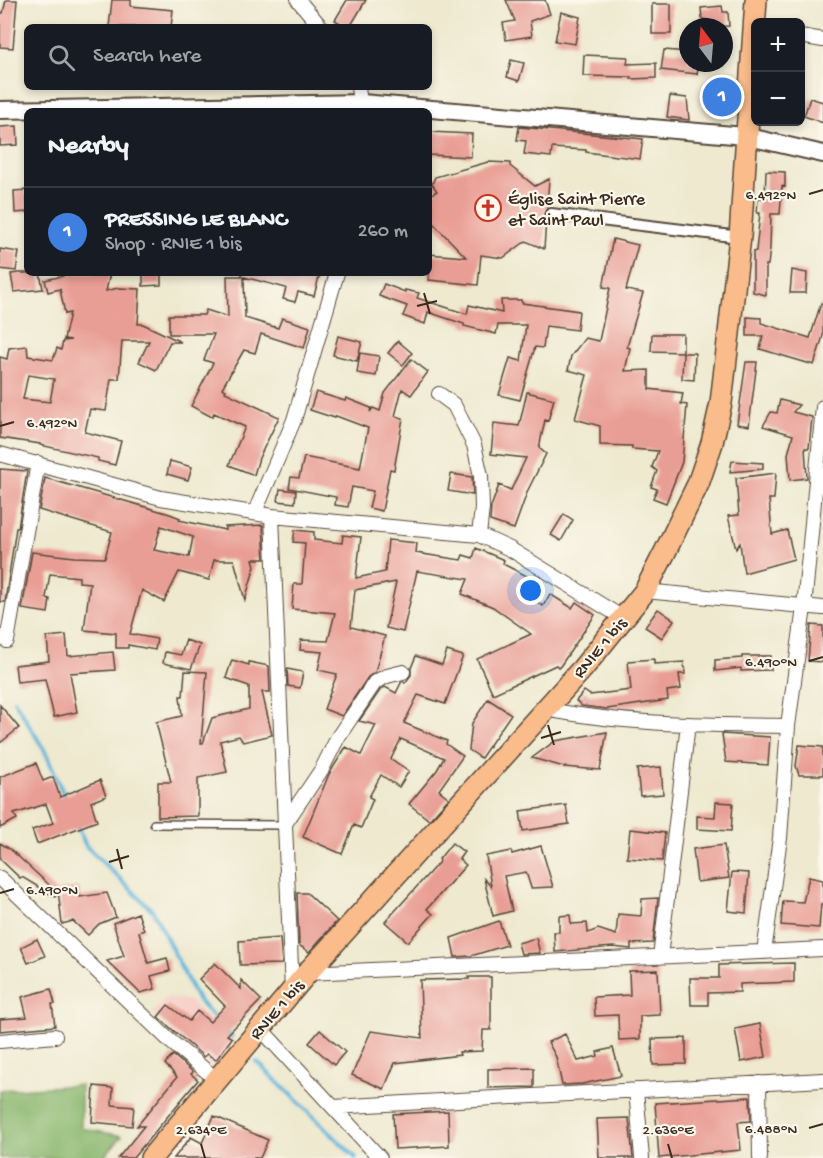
<!DOCTYPE html>
<meta charset="utf-8">
<style>
body{margin:0;font-family:"Gochi Hand",sans-serif;background:#20242c;color:#f1f3f6}
.controls{position:absolute;right:18px;top:18px;display:grid;overflow:hidden;border-radius:9px;box-shadow:0 3px 9px #0003}
.controls button{width:54px;height:54px;display:grid;place-items:center;padding:0;border:0;border-bottom:2px solid #363941;background:#171b24;color:#f1f3f6;font:30px sans-serif}
.compass{position:absolute;left:679px;top:18px;width:54px;height:54px;border-radius:50%;background:#171b24;box-shadow:0 3px 9px #0003;rotate:344deg}
.you{position:absolute;left:531px;top:591px;width:21px;height:21px;margin:-15px;border:4px solid #fff;border-radius:50%;background:#1a73e8;box-shadow:0 0 0 9px #1a73e833}
.badge{display:grid;place-items:center;width:39px;height:39px;border-radius:50%;background:#d93025;color:#fff;font-size:20px;font-weight:700}
.pin{position:absolute;translate:-50% -50%;border:3px solid #fff;box-shadow:0 2px 6px #0006}
.list{margin:0;padding:0;list-style:none}
h2{display:flex;justify-content:space-between;align-items:center;height:78px;margin:0;padding:0 24px;font-size:26px}
h2 small{font-size:20px;font-weight:400;color:#9ea1a6}
.list li{display:grid;grid-template-columns:39px 1fr auto;gap:18px;align-items:center;box-sizing:border-box;height:90px;padding:0 24px;border-top:2px solid #363941}
.list b{display:block;font-size:22px;white-space:nowrap}
.list p{margin:0;font-size:20px;white-space:nowrap;color:#9ea1a6}
.list em{font-size:20px;font-style:normal;color:#9ea1a6}
.icon{flex:none;width:33px;height:33px;fill:none;stroke:currentColor;stroke-width:2;stroke-linecap:round;stroke-linejoin:round}
.map{position:relative;flex:none;width:823px;height:1158px;overflow:hidden}
.search{position:absolute;background:#171b24;box-shadow:0 3px 9px #0003;left:24px;top:24px;width:408px;height:66px;display:flex;align-items:center;gap:15px;box-sizing:border-box;padding:0 21px;border-radius:9px;color:#9ea1a6;font-size:22px}
.panel{position:absolute;background:#171b24;box-shadow:0 3px 9px #0003;left:24px;top:108px;width:408px;height:168px;border-radius:9px}
.map>svg:first-child{display:block}
</style>
<div class="map">
<svg width="823" height="1158" viewBox="0 0 823 1158">
<rect width="100%" height="100%" fill="#fbf7ec"/>
<filter id="ink" filterUnits="userSpaceOnUse"><feTurbulence type="fractalNoise" baseFrequency=".0167" numOctaves="2"/><feDisplacementMap in="SourceGraphic" scale="12" xChannelSelector="R" yChannelSelector="G"/><feConvolveMatrix kernelMatrix="1 2 1 2 8 2 1 2 1" color-interpolation-filters="sRGB"/></filter>
<filter id="wash" filterUnits="userSpaceOnUse"><feTurbulence type="fractalNoise" baseFrequency=".008" numOctaves="4" result="noise"/><feDisplacementMap in="SourceGraphic" scale="24" xChannelSelector="R" yChannelSelector="G"/><feGaussianBlur stdDeviation="1.35" result="paint"/><feColorMatrix in="noise" values="0 0 0 0 0 0 0 0 0 0 0 0 0 0 0 0 0 1.4 0 .05"/><feComposite in="paint" operator="in"/></filter>
<g filter="url(#wash)">
<rect width="100%" height="100%" fill="#eee9cf"/>
<!-- built -->
<path fill="#f7d1c9" d="M167,997L190,1001L235,1047L214,1070L152,1013Z"/>
<!-- forest -->
<path fill="#8ab76e" stroke="#627046" stroke-width="1.5" d="M81,1085V1128L122,1136L105,1155L108,1158H0V1090Z"/>
<g fill="none" stroke-linecap="round" stroke-linejoin="round">
<!-- stream -->
<path stroke="#5eb5db" stroke-width="4" d="M14,700L46,753L66,800
M76,824L86,846L153,911L197,999L216,1020
M225,1030L232,1037
M257,1062L356,1158"/>
</g>
<g id="blocks">
<!-- building -->
<path fill="#e99e95" fill-rule="evenodd" d="M6,0H17L13,48L0,47V13H3Z
M112,0H131V6L173,10L171,27H109Z
M347,0H366L350,27H346L335,20Z
M506,0H545L550,14L530,21L532,36L506,40L503,23L515,21Z
M652,4H671V34H652Z
M722,6L723,12H728L729,26L708,27V20L702,19L701,8Z
M561,12L580,17L575,44L555,41Z
M664,50L688,52V63H699L697,74L661,70Z
M584,55L628,57L627,64L656,63V78L631,79V77L583,76Z
M511,60L524,63L519,81L507,77Z
M670,96L687,98L689,120L667,117Z
M810,98L823,102V123L804,116Z
M17,126L18,145L0,146V127Z
M519,127L643,139L640,159L586,152V150L552,148L551,157L524,154L526,141L517,140Z
M429,132L472,134L471,157L429,155Z
M488,162L510,163V166L535,186L549,179L547,208L544,214L546,220L544,249L526,241L503,258L481,255L478,285L429,280V254L466,257L429,219V196L437,191L432,184L435,177Z
M766,171L785,172V187L782,186L780,214H771L770,248L768,265H766V295L753,292V252L756,251L760,213H757L758,198L765,199Z
M27,190V212L15,213L14,191Z
M613,239L638,245L626,290L643,293L627,347L630,348L625,371L649,370V389L683,393L681,404L687,405L682,462L666,503L653,498L657,489L651,487L657,471L652,467L658,451L632,449V446L600,445V426L575,419L587,375L568,370L571,356L585,338L599,341L610,288L603,287Z
M0,249L19,252L16,271L0,269Z
M792,270L807,273L806,293H790Z
M19,273H40L43,289L14,292L11,274Z
M63,273H110L106,291L118,288L140,289L138,324H143L181,342H170L156,370L139,362L149,341H122L119,379H111L106,411L90,409L85,432L121,441L115,465L98,461V458L40,445V444L0,438V357L7,359L9,348L27,346L28,356L53,360L57,348L61,350L63,341L71,340L64,339L70,313L65,314L60,289L48,292L45,280L63,276ZM28,375L54,379L50,402L23,399Z
M143,273H161V285L143,286Z
M242,273H320L314,296L298,292L295,302L283,299L286,288L244,277L245,318L278,328L282,318L310,327L304,348L261,334L255,353L244,350L222,388L226,390L225,392L279,417L259,458L254,475L229,465L245,427L214,413L212,417L191,406L213,363L204,360L214,334H169V315H204L206,310L228,317L227,276H242Z
M384,284L405,292V290L419,293L417,298L467,314L469,305L502,313L501,300H521L522,303L579,311L577,330L546,326L543,348L535,347L520,400L499,395L510,358L521,361L526,325H498L496,334L464,326V324L428,312L425,324L403,316L407,306L379,296Z
M821,303L823,304V336L814,365L760,349L763,336H747V317L761,318V323L810,338Z
M652,334H683V352L651,351Z
M338,336L362,342L357,361L333,355Z
M398,341L412,353L403,365L388,353Z
M360,353L379,356L376,376L357,373Z
M683,353H695L694,380L682,379Z
M411,359L428,372L411,395L402,389L395,416L403,418L394,470L390,469L382,511L369,508L373,491L352,487L348,507L335,505L336,497L289,488L291,477L299,478L304,457L360,468L368,428L336,416L335,418L310,410L316,392L345,401L346,398L371,408L370,412L373,408L380,411L385,393Z
M746,362H757L749,426L737,424Z
M527,392L554,399L548,421L545,420L539,448L546,454L528,490L514,529L490,521L491,507L499,485L511,490L526,458L491,454L494,423L519,426Z
M780,400L799,405L793,412L812,417L809,448H805L807,478L790,480L788,454L793,435L763,426L771,412L777,413Z
M170,461L192,467L188,480L167,474Z
M732,461L763,463V469L730,472Z
M0,469L27,471L18,528H16L5,602H0Z
M776,473L774,499H769L772,534L787,530L794,559L744,573L740,543L736,549L728,516L739,515L736,478Z
M451,474L472,477L473,495L448,491Z
M45,478L170,514L180,518L179,520L225,530V527L263,525L265,559H253L255,566L245,600L234,560H214L209,580L179,572L164,602L142,590L130,634L157,639L155,650L128,645V648H116V633L84,630L90,583L79,582V577L50,574L46,598L50,599L48,613L22,609L32,552L74,557L105,558L112,532L39,510ZM161,526L193,537L189,557L154,550Z
M280,489L296,491L295,503L278,501Z
M564,514L573,520L561,541L551,535Z
M295,530L314,532V540L342,543L343,535L361,537L356,578L385,572L388,540L417,543L416,553L461,560L463,555L473,558L476,548L504,560L503,564L527,576L520,590L543,606L550,594L572,608L576,602L595,615L559,668L556,665L493,694L477,659L531,634L493,607L462,594L468,579L417,571L403,632L386,628L396,582L355,590L351,627L385,636L375,672L368,677L342,716L324,709L337,674L318,670L322,652L300,650L301,640L328,641L335,613L292,609L294,584H302L305,543L293,542Z
M658,609L674,620L662,638L645,627Z
M811,625L823,626V662L808,661Z
M66,635L68,656L113,652L115,670L70,673L77,712L54,717L45,679L17,682L15,665L49,661L47,637Z
M186,640L200,645L191,669L163,663L165,652L181,655Z
M447,651L463,656L445,704L418,695L404,723L447,741L446,744L463,756L439,790L449,798L429,820L409,804L437,770L444,758L401,739L391,759L409,771L399,787L381,775L369,797L373,799L361,828L354,825L342,854L303,837L329,774L346,747L361,755L376,725L359,721L381,689L385,687L396,693L402,681L405,683L411,675V668L416,656L442,665Z
M742,656H771V670L741,671V668L715,671V660L742,658Z
M654,659V664L684,662L685,674H679L681,689L667,691L668,700L607,709L582,706L576,701L584,691L590,695L631,690L628,661Z
M232,660L249,665V662L269,666L270,692H262L272,735L243,742L239,736L220,741L227,772L198,778V816L158,817V782H171L156,722L182,716L180,696H183L185,671L207,672L201,743H203L212,718L249,709V686L226,678Z
M287,669L303,672L300,688L288,686Z
M488,699L511,714L481,758L469,750L472,723Z
M0,705L19,728L0,743Z
M607,732L600,770L564,767L532,758L555,741Z
M722,734L770,737L768,765L726,762Z
M799,745L823,747V775H799L796,766Z
M36,763L43,781L53,777L60,797L100,780L106,796L91,802L97,821L37,844L32,830L53,823L46,804L14,814L17,819L0,828V777Z
M661,767L663,794L640,796L637,769Z
M716,802L733,803L731,831L697,829V816L715,817Z
M566,805L569,824L523,831L520,811Z
M630,829L665,833L662,861L627,858Z
M0,843L10,849L58,893L55,897L22,877L20,878L0,859Z
M452,843L464,852L459,859L466,865L427,909L433,914L408,942L385,922L440,861L439,859Z
M724,845L729,878L697,882L693,849Z
M541,846L553,887L531,888L526,872L504,876L512,911L493,916L484,879L491,886L486,856L511,851L512,854Z
M732,872L749,873L746,913L728,911Z
M809,877L823,880V905L821,904L819,928L781,925L783,901L803,902Z
M79,887L80,897L107,893L116,917L99,924L88,935L73,921L62,924L58,890Z
M297,893H307L337,921L309,952L299,945Z
M658,898L653,943L631,944V949L613,947L555,952L554,932H559V916L570,915L571,924L587,923L588,933L598,929L616,935L618,914L641,916L642,899Z
M138,913L144,930L139,932L148,963L167,958L170,971L151,976L155,989L140,993L107,961L124,956L113,923Z
M499,921L507,945L471,956L455,957L451,938Z
M280,938L282,964L240,965L239,941Z
M536,938L540,953L521,954L518,943Z
M37,939L45,956L28,963L21,947Z
M215,963L241,989V980L261,1000L227,1035L232,1038L216,1060L207,1054L204,1057L158,1017L168,1005L189,1021L197,1011L210,1022L225,1006L199,979Z
M794,963V982L740,984V992L708,993V1005H691L690,978H719V965Z
M658,970L660,1015L640,1016V1039L619,1040L618,1015L595,1016L594,997L630,995L629,971Z
M469,977H491V1030H483L482,1051L459,1052L460,1055L395,1063L384,1089L352,1075L371,1031L422,1038L420,980L469,979Z
M51,989L55,1004H52L55,1026L0,1031V1019L27,1017L22,997Z
M760,1024L766,1057L741,1062L735,1029Z
M320,1030L345,1052L334,1065L309,1043Z
M565,1034L578,1061L598,1056L597,1052L613,1048L621,1076L582,1084L562,1085L556,1057L548,1042Z
M686,1038V1064L653,1065L652,1039Z
M173,1055L193,1072L191,1074L198,1080L133,1158H118L144,1126H137L177,1077L165,1064Z
M534,1068V1087L488,1088V1069Z
M94,1086L113,1088L112,1105L134,1107L132,1126L92,1122Z
M750,1097L751,1121L738,1122L741,1150L659,1158L655,1103Z
M448,1111L449,1146L395,1149L393,1114Z
M214,1116L268,1140L260,1158H174L191,1137L202,1143Z
M629,1118L633,1158H599L597,1119Z"/>
</g>
</g>
<g filter="url(#ink)">
<use href="#blocks" fill-opacity="0" stroke="#564739" stroke-width="1.5"/>
<g fill="none" stroke-linecap="round" stroke-linejoin="round">
<defs>
<path id="service" d="M154,824L284,825"/>
<path id="pedestrian" d="M551,214L740,237"/>
<path id="minor" d="M298,0L321,27
M800,36L823,40
M358,87L361,111
M439,394L454,405L474,445L481,476L482,508L479,535
M0,454L161,498L272,516L479,535L510,549L623,618
M255,512L294,420L337,273
M272,516L292,991
M645,591L823,608
M7,641L38,463
M545,709C625,725 707,725 788,726
M284,825L322,769L338,737L375,682L387,676L403,672
M0,878L170,1041L216,1079
M764,952L780,838L788,726L804,607L823,407
M660,957L688,724
M307,973L823,949
M260,1028L380,1158
M0,1041L55,1036
M759,1083L760,1158
M636,1090L642,1158
M333,1107L823,1080"/>
<path id="tertiary" d="M0,110L362,103L745,136L823,154"/>
<path id="primary" d="M151,1158L307,973L583,668L645,591L665,552L698,484L712,443L721,403L740,237L756,0"/>
</defs>
<!-- service casing -->
<use href="#service" stroke="#564739" stroke-width="10"/>
<!-- pedestrian casing -->
<use href="#pedestrian" stroke="#564739" stroke-width="14"/>
<!-- minor casing -->
<use href="#minor" stroke="#564739" stroke-width="16"/>
<!-- tertiary casing -->
<use href="#tertiary" stroke="#564739" stroke-width="20"/>
<!-- primary casing -->
<use href="#primary" stroke="#564739" stroke-width="24"/>
<!-- service -->
<use href="#service" stroke="#fff" stroke-width="7"/>
<!-- pedestrian -->
<use href="#pedestrian" stroke="#fff" stroke-width="10"/>
<!-- minor -->
<use href="#minor" stroke="#fff" stroke-width="14"/>
<!-- tertiary -->
<use href="#tertiary" stroke="#fff" stroke-width="16"/>
<!-- primary -->
<use href="#primary" stroke="#f9bc8a" stroke-width="21"/>
</g>
</g>
<!-- ticks -->
<path fill="none" stroke="#3b2a1e" stroke-width="2" d="M809,194L823,190M424,293L430,314M417,306L437,301M0,426L14,422M809,661L823,657M548,725L554,745M541,738L561,732M117,849L122,869M109,862L129,856M0,893L14,889M809,1128L823,1124M201,1144L205,1158M668,1144L672,1158"/>
<!-- icons -->
<defs>
<symbol id="church-ring" viewBox="-11 -11 22 22"><circle r="9.5" fill="#fbf7ec" stroke="#c8321e" stroke-width="1.5"/><path d="M-1.2-6h2.4v3.5h3.3v2.4h-3.3V6h-2.4V-.1h-3.3v-2.4h3.3Z" fill="#c8321e"/></symbol>
</defs>
<g fill-rule="evenodd">
<use href="#church-ring" x="473" y="193" width="30" height="30"/>
</g>
<g text-anchor="middle" stroke-width="4.5" stroke-linejoin="round" paint-order="stroke">
<!-- poi labels -->
<g font-size="18" fill="#3b2a1e" stroke="#fbf7ec" text-anchor="start">
<text x="508" y="204">Église Saint Pierre<tspan x="508" dy="21">et Saint Paul</tspan></text>
</g>
<!-- street labels -->
<g font-size="18" fill="#3b2a1e" stroke="#fbf7ec">
<text transform="translate(599 647) rotate(-50)" y="6">RNIE 1 bis</text>
<text transform="translate(276 1009) rotate(-49)" y="6">RNIE 1 bis</text>
</g>
</g>
<g font-size="15" text-anchor="middle" fill="#3b2a1e" stroke="#fbf7ec" stroke-width="4.5" stroke-linejoin="round" paint-order="stroke">
<text x="771" y="199">6.492°N</text>
<text x="52" y="427">6.492°N</text>
<text x="771" y="666">6.490°N</text>
<text x="52" y="894">6.490°N</text>
<text x="771" y="1133">6.488°N</text>
<text x="201" y="1134">2.634°E</text>
<text x="668" y="1134">2.636°E</text>
</g>
</svg>
<div class="controls">
<button>+</button>
<button>−</button>
</div>
<svg class="compass" viewBox="-18 -18 36 36"><path d="M0-13l5 13h-10z" fill="#e53935"/><path d="M0 13l5-13h-10z" fill="#9ea1a6"/></svg>
<div class="you"></div>
<div class="pin badge" style="left:722px;top:97px;background:#3f7fe0">1</div>
<div class="search"><svg class="icon" aria-label="search" viewBox="0 0 24 24"><circle cx="10" cy="10" r="6"/><path d="M15 15l6 6"/></svg>Search here</div>
<section class="panel">
<h2>Nearby<small></small></h2>
<ul class="list">
<li><span class="badge" style="background:#3f7fe0">1</span><div><b>PRESSING LE BLANC</b><p>Shop · RNIE 1 bis</p></div><em>260 m</em></li>
</ul>
</section>
</div>
